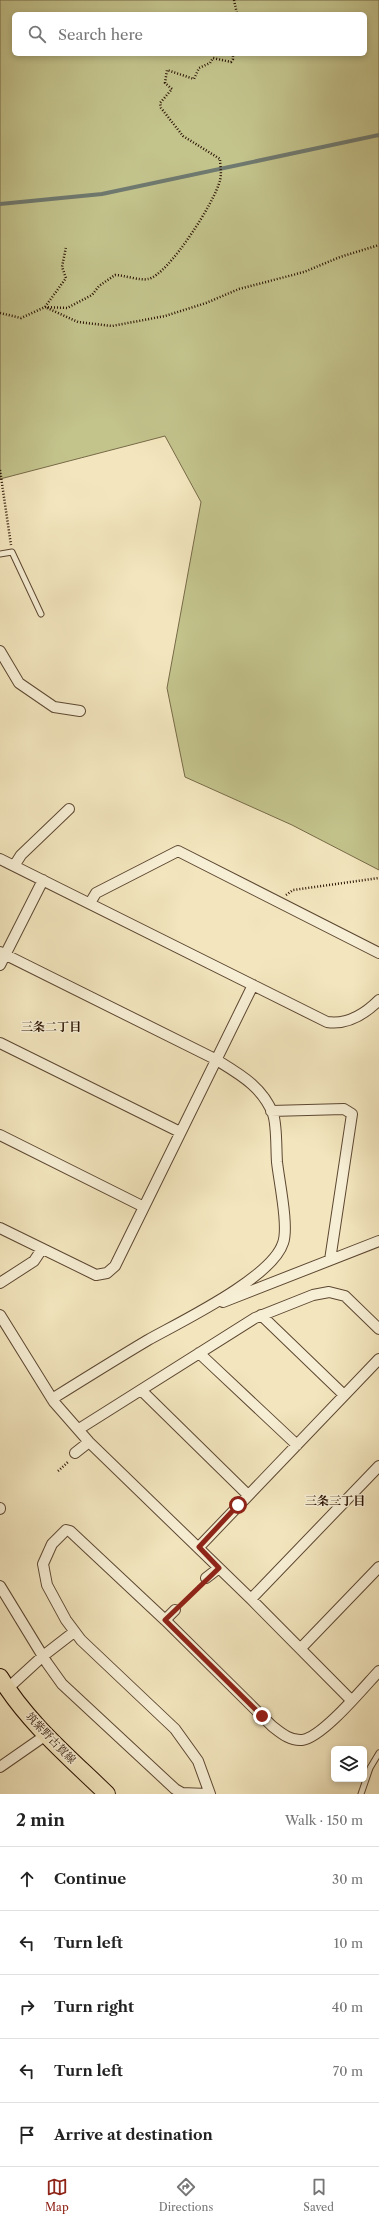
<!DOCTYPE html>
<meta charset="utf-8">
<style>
body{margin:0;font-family:"Libre Caslon Text","Noto Serif JP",serif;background:#f2f2f2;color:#222}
.controls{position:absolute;right:12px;bottom:12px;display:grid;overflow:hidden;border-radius:6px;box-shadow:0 2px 6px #0003}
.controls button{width:36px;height:36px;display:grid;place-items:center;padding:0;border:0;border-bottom:1px solid #e0e0e0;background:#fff;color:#222;font:20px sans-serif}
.stop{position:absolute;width:12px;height:12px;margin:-9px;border:3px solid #8f2418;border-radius:50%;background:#fff}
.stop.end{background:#8f2418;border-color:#fff;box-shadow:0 1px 4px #0008}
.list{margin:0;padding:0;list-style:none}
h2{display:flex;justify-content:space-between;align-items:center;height:52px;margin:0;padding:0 16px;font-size:17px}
h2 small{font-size:13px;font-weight:400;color:#767676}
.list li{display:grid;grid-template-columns:26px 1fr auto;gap:12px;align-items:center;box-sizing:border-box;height:64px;padding:0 16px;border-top:1px solid #e0e0e0}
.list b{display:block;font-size:15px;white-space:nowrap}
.list em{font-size:13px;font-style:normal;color:#767676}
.icon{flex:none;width:22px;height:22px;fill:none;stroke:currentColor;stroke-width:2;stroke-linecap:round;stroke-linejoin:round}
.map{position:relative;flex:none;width:379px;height:1794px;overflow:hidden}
.search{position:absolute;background:#fff;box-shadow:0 2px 6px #0003;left:12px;right:12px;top:12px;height:44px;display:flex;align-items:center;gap:10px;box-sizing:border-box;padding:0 14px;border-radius:6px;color:#767676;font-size:15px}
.sheet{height:372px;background:#fff}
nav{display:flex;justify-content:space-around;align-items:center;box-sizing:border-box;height:56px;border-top:1px solid #e0e0e0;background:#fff;font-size:11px;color:#767676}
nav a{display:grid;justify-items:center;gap:2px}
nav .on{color:#8f2418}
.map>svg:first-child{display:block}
</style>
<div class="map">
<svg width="379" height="1794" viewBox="0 0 379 1794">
<rect width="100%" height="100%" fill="#f3e6be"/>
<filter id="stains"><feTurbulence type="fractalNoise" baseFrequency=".005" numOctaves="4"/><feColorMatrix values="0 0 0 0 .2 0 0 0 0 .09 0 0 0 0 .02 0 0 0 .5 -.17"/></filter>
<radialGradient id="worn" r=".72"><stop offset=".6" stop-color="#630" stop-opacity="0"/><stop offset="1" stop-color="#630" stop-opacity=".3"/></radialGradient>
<!-- green -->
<path fill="#c3c38c" stroke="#776a48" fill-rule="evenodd" d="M0,0H379V870L292,825L185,777L167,688L201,502L165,436L0,479ZM14,14H365V54H14Z"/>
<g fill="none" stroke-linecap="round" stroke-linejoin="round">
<!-- stream -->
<path stroke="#6f796f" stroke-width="4" d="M0,204L102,194L379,135"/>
<defs>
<path id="service" d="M0,554L12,552L41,614
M361,1794L370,1768L379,1753"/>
<path id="minor" d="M0,651L19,683L54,707L80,711
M0,859L327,1022C347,1025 365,1014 379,1000
M14,866L21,855L69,809
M90,903L96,893L178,851L379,953
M0,952L215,1059C239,1074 262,1086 273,1114C277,1125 276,1149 277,1162C279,1181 289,1227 283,1243C272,1278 180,1322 148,1340C116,1359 84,1379 52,1399
M0,965L43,880
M0,1043L180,1132
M271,1111L344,1109L352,1114L330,1260
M0,1135L144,1207
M0,1228L96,1275L107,1273L115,1266L253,985
M0,1283L34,1261L42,1249
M223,1302L379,1241
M0,1315L54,1402L89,1442L251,1599L351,1700
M261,1315L344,1395
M199,1353L297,1445
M141,1390L248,1495
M79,1429L255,1318L313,1295L329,1292L345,1296L379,1329
M75,1453L89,1442
M0,1509V1508
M199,1547L379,1359
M206,1578L219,1568
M0,1586L47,1663L62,1684L175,1789L182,1793L207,1794
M251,1599L379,1466
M165,1620L175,1610
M301,1648L379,1567
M7,1689L43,1656L74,1632
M0,1767L46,1735
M210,1794L198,1761L175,1729L81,1640L66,1620L47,1585L43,1564L52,1544L66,1530L70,1531L165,1620L272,1726C281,1733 290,1741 302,1740C322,1738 364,1687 379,1671"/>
<path id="primary" d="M0,1677C27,1722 70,1758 107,1794"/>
</defs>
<!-- service casing -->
<use href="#service" stroke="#5d4732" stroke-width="7"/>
<!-- minor casing -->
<use href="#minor" stroke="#5d4732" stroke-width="12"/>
<!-- primary casing -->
<use href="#primary" stroke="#2b1203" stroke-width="18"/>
<!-- path -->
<path stroke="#2b1203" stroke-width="2.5" stroke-dasharray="1 2" stroke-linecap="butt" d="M234,0L237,14
M45,307L66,278L62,267L66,247
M47,308L78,322L112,326L165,316L206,303L239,289L304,272L340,257L379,245
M0,313L21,318L45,307L67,308L92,295L99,286L115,275C123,275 141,281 148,279C168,276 216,200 220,180C222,173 220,165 220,159L183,136L161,108L160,103L172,89L165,83L167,70L194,79L199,68L210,63L213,58L231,62L233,59V54
M0,470L11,545
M286,895L293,890L379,878
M58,1471L68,1462
M183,1602L199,1586"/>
<!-- service -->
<use href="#service" stroke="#f7efd5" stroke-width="5"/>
<!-- minor -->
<use href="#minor" stroke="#f7efd5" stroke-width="10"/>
<!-- primary -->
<use href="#primary" stroke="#f3e6be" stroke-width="16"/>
</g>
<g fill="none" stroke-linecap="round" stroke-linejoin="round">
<!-- route -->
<path stroke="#8f2418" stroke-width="5" d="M238,1505L199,1547L219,1568L165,1620L262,1716"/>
</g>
<g text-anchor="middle" stroke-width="3" stroke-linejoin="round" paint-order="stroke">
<!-- street labels -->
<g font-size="11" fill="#2b1203" stroke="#f7efd5">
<text transform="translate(51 1738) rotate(46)" y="4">筑紫野古賀線</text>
</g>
<!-- neighbourhood labels -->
<g font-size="12" font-weight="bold" fill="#2b1203" stroke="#f7efd5">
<text x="51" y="1031">三条二丁目</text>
<text x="335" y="1505">三条三丁目</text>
</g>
</g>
<rect width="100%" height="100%" filter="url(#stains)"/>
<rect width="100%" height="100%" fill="url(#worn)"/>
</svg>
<div class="controls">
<button><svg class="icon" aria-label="layers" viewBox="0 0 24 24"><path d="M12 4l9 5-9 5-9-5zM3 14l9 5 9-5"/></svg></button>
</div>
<div class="stop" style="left:238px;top:1505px"></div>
<div class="stop end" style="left:262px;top:1716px"></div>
<div class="search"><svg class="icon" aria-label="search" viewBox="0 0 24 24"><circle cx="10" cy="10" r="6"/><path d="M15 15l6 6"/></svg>Search here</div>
</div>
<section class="sheet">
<h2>2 min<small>Walk · 150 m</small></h2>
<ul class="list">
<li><svg class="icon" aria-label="ahead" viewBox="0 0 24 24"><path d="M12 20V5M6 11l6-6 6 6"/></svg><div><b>Continue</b></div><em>30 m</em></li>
<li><svg class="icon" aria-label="left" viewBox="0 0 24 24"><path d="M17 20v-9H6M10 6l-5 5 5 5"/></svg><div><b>Turn left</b></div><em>10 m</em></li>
<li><svg class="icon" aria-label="right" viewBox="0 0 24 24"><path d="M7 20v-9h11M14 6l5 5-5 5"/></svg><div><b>Turn right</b></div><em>40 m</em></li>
<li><svg class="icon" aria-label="left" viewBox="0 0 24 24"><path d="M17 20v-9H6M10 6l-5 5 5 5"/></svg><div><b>Turn left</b></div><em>70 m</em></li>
<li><svg class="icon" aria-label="arrive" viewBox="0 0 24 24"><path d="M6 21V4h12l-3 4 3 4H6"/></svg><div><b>Arrive at destination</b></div></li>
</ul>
</section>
<nav>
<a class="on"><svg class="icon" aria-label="map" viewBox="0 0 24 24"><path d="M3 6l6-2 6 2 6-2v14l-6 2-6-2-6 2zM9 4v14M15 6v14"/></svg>Map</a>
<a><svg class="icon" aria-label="directions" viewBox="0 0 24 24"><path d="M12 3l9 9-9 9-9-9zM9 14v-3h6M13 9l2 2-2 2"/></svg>Directions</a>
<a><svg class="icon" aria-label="saved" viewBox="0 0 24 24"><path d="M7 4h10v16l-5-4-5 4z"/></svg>Saved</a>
</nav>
